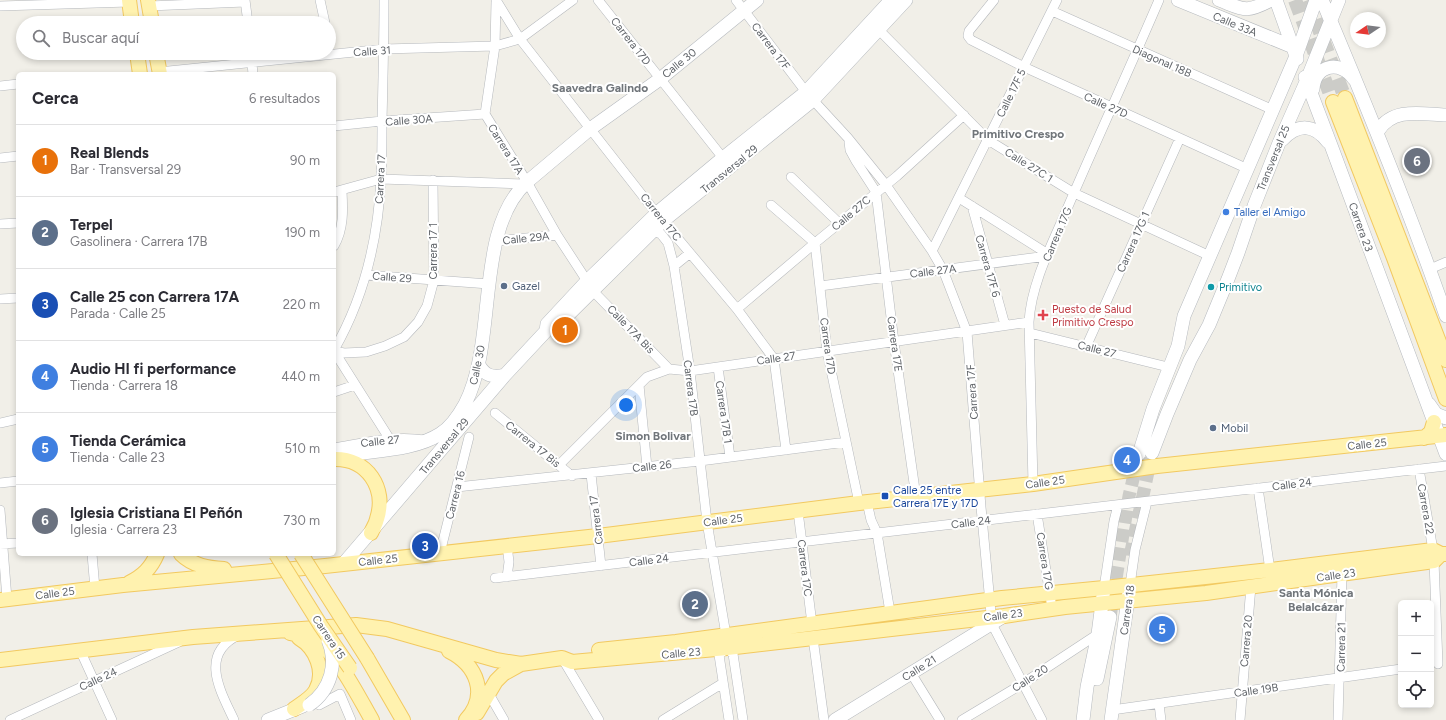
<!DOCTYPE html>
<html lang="es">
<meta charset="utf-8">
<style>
body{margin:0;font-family:Figtree,sans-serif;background:#f7f7f7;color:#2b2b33}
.controls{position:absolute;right:12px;bottom:12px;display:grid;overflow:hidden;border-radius:6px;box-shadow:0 2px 6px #0003}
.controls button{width:36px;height:36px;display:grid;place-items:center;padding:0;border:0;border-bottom:1px solid #e1e1e2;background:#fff;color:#2b2b33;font:20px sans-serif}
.compass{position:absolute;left:1350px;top:12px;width:36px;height:36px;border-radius:50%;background:#fff;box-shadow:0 2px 6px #0003;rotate:257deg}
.you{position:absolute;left:626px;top:405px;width:14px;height:14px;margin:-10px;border:3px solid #fff;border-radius:50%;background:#1a73e8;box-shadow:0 0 0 6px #1a73e833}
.badge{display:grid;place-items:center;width:26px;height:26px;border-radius:50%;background:#ea4335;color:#fff;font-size:13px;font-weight:700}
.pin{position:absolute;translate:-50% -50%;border:2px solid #fff;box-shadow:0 1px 4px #0006}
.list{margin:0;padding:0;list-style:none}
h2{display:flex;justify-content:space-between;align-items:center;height:52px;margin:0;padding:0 16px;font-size:17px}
h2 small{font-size:13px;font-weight:400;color:#7c7c81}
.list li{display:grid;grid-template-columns:26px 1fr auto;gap:12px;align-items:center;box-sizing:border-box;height:72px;padding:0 16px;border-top:1px solid #e1e1e2}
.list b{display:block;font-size:15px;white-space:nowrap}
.list p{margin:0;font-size:13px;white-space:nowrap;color:#7c7c81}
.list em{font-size:13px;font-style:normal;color:#7c7c81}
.icon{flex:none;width:22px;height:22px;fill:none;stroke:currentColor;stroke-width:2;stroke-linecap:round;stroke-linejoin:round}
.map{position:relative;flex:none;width:1446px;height:720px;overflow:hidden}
.search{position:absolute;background:#fff;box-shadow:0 2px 6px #0003;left:16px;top:16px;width:320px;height:44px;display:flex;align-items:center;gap:10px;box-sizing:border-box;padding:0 14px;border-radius:22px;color:#7c7c81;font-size:15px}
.panel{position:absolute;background:#fff;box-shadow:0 2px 6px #0003;left:16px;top:72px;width:320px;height:484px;border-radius:6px}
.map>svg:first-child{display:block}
</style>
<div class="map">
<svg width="1446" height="720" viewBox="0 0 1446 720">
<rect width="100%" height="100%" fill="#f1efe8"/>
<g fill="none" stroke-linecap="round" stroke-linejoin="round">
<!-- secondary-tunnel -->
<path stroke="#ccccc8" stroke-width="13" stroke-dasharray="13 6" stroke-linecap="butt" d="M1130,556L1151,458
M1110,617L1129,496L1139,454"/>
<!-- primary-tunnel -->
<path stroke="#ccccc8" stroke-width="14" stroke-dasharray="14 7" stroke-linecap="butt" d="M1295,0L1333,102
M1308,0L1345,98"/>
<defs>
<path id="street" d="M245,0L248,23
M320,0L325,23
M496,0L520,39L653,209L737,309L774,359L786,450
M598,0L723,158
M736,0L806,92
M994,0L969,31L968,36L971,40L1024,67L1248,169
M496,2L495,46L485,114L527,182L557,235L587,281
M0,6L129,2
M149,6L245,2
M1052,11L1273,110
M879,30L988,140L1074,193L1210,256
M251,53L253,74
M159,72L384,49L495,46L520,39L573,0
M0,86L18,84
M813,100L848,138L886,185L932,251L943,270L967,332L981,507L992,624L1042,720
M334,126L382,121L485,114
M849,142L850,150L856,161L876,192L894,342L916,497
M0,158L18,156
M791,177L839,223
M334,192L381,179L524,184
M959,198L1048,254
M771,205L815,243L827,351L859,503
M972,206L1005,325
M0,224L18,223
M653,231L661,234L668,243L674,266L690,371L707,522L726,635L727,648L733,654L743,720
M496,241L557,235
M334,246C344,229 343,209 342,191
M932,251L1057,0
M674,266L690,253
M1430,269L1446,262
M366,275L489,284
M820,286L1047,256
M592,290L669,369
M0,299L18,298
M737,309L815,243L897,176L964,115
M1030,333L1164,366
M1086,347L1180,138
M334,350C364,298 378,239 381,179C382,160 382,141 382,121C383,81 384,40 384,0
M334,351L344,353L366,352L385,346L404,337L418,322L427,306L434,280L433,180
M334,351L389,438
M718,367L730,457
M639,385L647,467
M334,392L355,385
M495,413L572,476
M0,423L18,419
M334,448C364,443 394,435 424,440
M559,465L647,377L669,369L690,371L1029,322
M1419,469L1433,550
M591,474L601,566
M0,483L18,481
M1033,484L1029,322C1031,284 1052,244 1067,209C1097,139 1129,70 1159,0
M457,487L700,461L846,442
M1258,488L1270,570
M867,502L871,520L877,533L890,612
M0,510L7,599
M798,511L812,624
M1037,514L1052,608
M0,544L18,543
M507,545L509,562L507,577
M440,553L469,437
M92,554L95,589
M1434,561L1438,664
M495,578L1446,466
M1130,585L1135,550L1147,502
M1104,588L1114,521L1118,505
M813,638L824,720
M727,648L719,655L729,720
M80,650L112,720
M562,658L599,720
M911,673L940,720
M489,694L504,720
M1159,704L1161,720
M319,705L340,694L351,720
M1112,710L1401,669
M10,720L179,642
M234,720C221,692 198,654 239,635
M663,720L723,683
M962,720L1022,684L1098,634
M1240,720L1251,586
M1338,720L1342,574"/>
<path id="secondary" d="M1178,0L1293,47
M1219,0C1243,9 1245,14 1271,0
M1276,0L1297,59
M1322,0C1366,104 1409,209 1446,316
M1305,77L1332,148L1446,454
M1313,89C1315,64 1341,60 1354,79
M1378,131C1393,107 1421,114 1446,115
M1282,140C1298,123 1314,124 1328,142
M558,325L663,221L813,100L906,0
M479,365C485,376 493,378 505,375
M1429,404L1436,414L1446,418
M1152,453L1167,414L1190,360L1209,325L1228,279L1238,253L1254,206L1279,143L1306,82L1339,0
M1139,454L1153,409L1178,346L1184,316L1296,56L1316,0
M334,458C367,450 412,452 440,434C451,427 459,415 465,404C498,341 474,230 527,182L590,129L660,79L757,0
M344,563L505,375L546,331L547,324L587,281L657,213L723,158L806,92L891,0
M1097,679L1110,617
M268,720L303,706
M835,720L1004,616
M1083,720L1087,687L1098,634L1104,588
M1111,720L1130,585"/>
<path id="primary" d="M129,0L132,23
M148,0L152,23
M137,53L140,74
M156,53L160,74
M1345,98L1446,360
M1333,102L1394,258L1446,399
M1424,438L1431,432L1434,422
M334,459C367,458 387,488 377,519C376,524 373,528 371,533
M181,554C193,566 209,568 224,569
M129,583C143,576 151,568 157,554
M0,600L123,585L325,566L598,536L859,503L1033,484L1157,466L1446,435
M290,633C298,635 306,636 314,640C337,652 359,698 372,720
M599,650L676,642L1002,598L1104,588L1270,570L1433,550L1441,554H1446
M449,651C477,665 489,695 466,720
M367,658L403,720
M0,660L193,637L356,625L387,629L496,660L521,664L562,658L572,662L727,648L1004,616L1065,607L1206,593L1434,561L1441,554
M294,709C301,704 312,698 316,690C326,672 316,648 299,638
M477,713L496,681L503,674L521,664"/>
</defs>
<!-- street casing -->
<use href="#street" stroke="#b5b8bc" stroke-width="10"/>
<!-- secondary casing -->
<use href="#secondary" stroke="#b6babf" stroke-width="14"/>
<!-- primary casing -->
<use href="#primary" stroke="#f2c960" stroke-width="16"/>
<!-- street -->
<use href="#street" stroke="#fff" stroke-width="9"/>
<!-- secondary -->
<use href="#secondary" stroke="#fff" stroke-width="13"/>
<!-- primary -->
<use href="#primary" stroke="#fff2af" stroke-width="14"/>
<defs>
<path id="secondary-bridge" d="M309,705C331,690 338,663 328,640"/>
<path id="primary-bridge" d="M276,554L321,626L350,668
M301,554L367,658"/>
</defs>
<!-- secondary-bridge casing -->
<use href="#secondary-bridge" stroke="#b6babf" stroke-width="14" stroke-linecap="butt"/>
<!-- primary-bridge casing -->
<use href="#primary-bridge" stroke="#f2c960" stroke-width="16" stroke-linecap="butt"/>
<!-- secondary-bridge -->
<use href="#secondary-bridge" stroke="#fff" stroke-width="13"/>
<!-- primary-bridge -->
<use href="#primary-bridge" stroke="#fff2af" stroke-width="14"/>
</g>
<!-- markers -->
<circle fill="#3f7fe0" stroke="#fff" stroke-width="1.5" cx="1226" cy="212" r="4"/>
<g fill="#5c6f8a" stroke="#fff" stroke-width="1.5">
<circle cx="504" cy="286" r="4"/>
<circle cx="1213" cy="428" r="4"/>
</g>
<circle fill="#0f9aa8" stroke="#fff" stroke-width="1.5" cx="1211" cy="287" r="4"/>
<path fill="#e0444e" stroke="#fff" stroke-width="1.5" d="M1041 309h4v4h4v4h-4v4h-4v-4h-4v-4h4z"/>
<rect fill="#1a4fb4" stroke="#fff" stroke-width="1.5" x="881" y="492" width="8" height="8" rx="2"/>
<g text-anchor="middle" stroke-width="4" stroke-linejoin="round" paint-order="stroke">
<!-- street labels -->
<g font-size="11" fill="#5f6368" stroke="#fff">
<text transform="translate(1235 24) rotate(22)" y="4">Calle 33A</text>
<text transform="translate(631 41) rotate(52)" y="4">Carrera 17D</text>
<text transform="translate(771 46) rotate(53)" y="4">Carrera 17F</text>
<text transform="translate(372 51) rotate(-4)" y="4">Calle 31</text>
<text transform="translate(1162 61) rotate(24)" y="4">Diagonal 18B</text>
<text transform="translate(679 63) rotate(-39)" y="4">Calle 30</text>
<text transform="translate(1011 93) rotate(-64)" y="4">Calle 17F 5</text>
<text transform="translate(1106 105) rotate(24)" y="4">Calle 27D</text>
<text transform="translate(409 120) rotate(-4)" y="4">Calle 30A</text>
<text transform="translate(506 149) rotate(58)" y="4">Carrera 17A</text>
<text transform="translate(1273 158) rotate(-68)" y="4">Transversal 25</text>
<text transform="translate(1029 165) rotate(32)" y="4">Calle 27C 1</text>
<text transform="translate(729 169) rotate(-39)" y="4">Transversal 29</text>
<text transform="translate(380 179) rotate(-87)" y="4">Carrera 17</text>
<text transform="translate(851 213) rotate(-40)" y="4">Calle 27C</text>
<text transform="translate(661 217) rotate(51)" y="4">Carrera 17C</text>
<text transform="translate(1361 227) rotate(70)" y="4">Carrera 23</text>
<text transform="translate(1057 234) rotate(-67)" y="4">Carrera 17G</text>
<text transform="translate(526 238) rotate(-6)" y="4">Calle 29A</text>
<text transform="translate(1133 242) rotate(-66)" y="4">Carrera 17G 1</text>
<text transform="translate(433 251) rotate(-90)" y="4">Carrera 17 1</text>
<text transform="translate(988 266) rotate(74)" y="4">Carrera 17F 6</text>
<text transform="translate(933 271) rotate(-7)" y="4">Calle 27A</text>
<text transform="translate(392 277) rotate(4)" y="4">Calle 29</text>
<text transform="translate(631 329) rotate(46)" y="4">Calle 17A Bis</text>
<text transform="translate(895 344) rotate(82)" y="4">Carrera 17E</text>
<text transform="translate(828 346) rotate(82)" y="4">Carrera 17D</text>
<text transform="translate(1097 349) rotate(14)" y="4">Calle 27</text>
<text transform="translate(776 358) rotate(-8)" y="4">Calle 27</text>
<text transform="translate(477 365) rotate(-78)" y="4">Calle 30</text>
<text transform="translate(691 388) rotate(83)" y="4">Carrera 17B</text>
<text transform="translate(972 392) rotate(-94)" y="4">Carrera 17F</text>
<text transform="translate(724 412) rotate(82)" y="4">Carrera 17B 1</text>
<text transform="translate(380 441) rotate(-6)" y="4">Calle 27</text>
<text transform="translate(533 444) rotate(39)" y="4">Carrera 17 Bis</text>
<text transform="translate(1367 444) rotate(-6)" y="4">Calle 25</text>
<text transform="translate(444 446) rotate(-50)" y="4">Transversal 29</text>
<text transform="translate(652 466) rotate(-6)" y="4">Calle 26</text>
<text transform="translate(1045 482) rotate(-8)" y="4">Calle 25</text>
<text transform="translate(1292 484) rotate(-7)" y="4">Calle 24</text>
<text transform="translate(455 495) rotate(-76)" y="4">Carrera 16</text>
<text transform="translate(1426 509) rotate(80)" y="4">Carrera 22</text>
<text transform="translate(596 520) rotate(-97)" y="4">Carrera 17</text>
<text transform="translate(723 520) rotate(-7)" y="4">Calle 25</text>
<text transform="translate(971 522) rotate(-7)" y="4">Calle 24</text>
<text transform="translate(378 560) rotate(-6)" y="4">Calle 25</text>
<text transform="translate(649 560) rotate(-7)" y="4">Calle 24</text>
<text transform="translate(1045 561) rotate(81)" y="4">Carrera 17G</text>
<text transform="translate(805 568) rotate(83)" y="4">Carrera 17C</text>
<text transform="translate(1336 575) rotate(-8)" y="4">Calle 23</text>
<text transform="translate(55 593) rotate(-7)" y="4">Calle 25</text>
<text transform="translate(1127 610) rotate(-82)" y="4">Carrera 18</text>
<text transform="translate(1003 615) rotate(-7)" y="4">Calle 23</text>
<text transform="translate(329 637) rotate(56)" y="4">Carrera 15</text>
<text transform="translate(1246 641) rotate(-85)" y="4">Carrera 20</text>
<text transform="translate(1341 647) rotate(-89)" y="4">Carrera 21</text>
<text transform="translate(681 653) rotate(-5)" y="4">Calle 23</text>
<text transform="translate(919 668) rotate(-32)" y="4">Calle 21</text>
<text transform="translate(1030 678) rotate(-33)" y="4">Calle 20</text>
<text transform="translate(98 679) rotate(-25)" y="4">Calle 24</text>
<text transform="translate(1256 690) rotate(-8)" y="4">Calle 19B</text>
</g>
<!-- shop labels -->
<g font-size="11" fill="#366cbe" stroke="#fff" text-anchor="start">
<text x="1234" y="216">Taller el Amigo</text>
</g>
<!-- service labels -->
<g font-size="11" fill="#4e5e75" stroke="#fff" text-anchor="start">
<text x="512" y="290">Gazel</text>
<text x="1221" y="432">Mobil</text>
</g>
<!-- culture labels -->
<g font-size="11" fill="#0d838f" stroke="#fff" text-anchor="start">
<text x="1219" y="291">Primitivo</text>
</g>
<!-- health labels -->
<g font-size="11" fill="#be3a42" stroke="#fff" text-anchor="start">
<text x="1052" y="313">Puesto de Salud<tspan x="1052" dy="13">Primitivo Crespo</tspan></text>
</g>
<!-- transit labels -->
<g font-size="11" fill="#164399" stroke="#fff" text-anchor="start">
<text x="893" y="494">Calle 25 entre<tspan x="893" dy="13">Carrera 17E y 17D</tspan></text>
</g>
<!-- neighbourhood labels -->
<g font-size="12" font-weight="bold" fill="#70757a" stroke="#fff">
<text x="600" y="92">Saavedra Galindo</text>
<text x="1018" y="138">Primitivo Crespo</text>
<text x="653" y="440">Simon Bolivar</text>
<text x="1316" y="597">Santa Mónica<tspan x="1316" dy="14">Belalcázar</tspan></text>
</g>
</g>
</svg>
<div class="controls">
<button>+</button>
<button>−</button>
<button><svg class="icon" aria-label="locate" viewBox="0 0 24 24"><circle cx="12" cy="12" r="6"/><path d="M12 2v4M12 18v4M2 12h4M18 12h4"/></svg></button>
</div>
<svg class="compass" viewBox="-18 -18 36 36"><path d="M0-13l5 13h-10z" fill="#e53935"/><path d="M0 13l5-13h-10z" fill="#7c7c81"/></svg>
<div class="you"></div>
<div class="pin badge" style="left:565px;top:330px;background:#e8710a">1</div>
<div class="pin badge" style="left:695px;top:604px;background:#5c6f8a">2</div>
<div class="pin badge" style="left:425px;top:546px;background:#1a4fb4">3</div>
<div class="pin badge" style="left:1127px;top:460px;background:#3f7fe0">4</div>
<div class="pin badge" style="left:1162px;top:629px;background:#3f7fe0">5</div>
<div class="pin badge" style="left:1417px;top:161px;background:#6b7280">6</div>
<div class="search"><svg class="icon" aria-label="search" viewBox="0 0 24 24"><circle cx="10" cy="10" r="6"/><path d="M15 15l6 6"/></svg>Buscar aquí</div>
<section class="panel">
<h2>Cerca<small>6 resultados</small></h2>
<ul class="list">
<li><span class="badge" style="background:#e8710a">1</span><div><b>Real Blends</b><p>Bar · Transversal 29</p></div><em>90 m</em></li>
<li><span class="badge" style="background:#5c6f8a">2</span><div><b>Terpel</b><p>Gasolinera · Carrera 17B</p></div><em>190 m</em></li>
<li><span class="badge" style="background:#1a4fb4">3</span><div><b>Calle 25 con Carrera 17A</b><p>Parada · Calle 25</p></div><em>220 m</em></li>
<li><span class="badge" style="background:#3f7fe0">4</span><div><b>Audio HI fi performance</b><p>Tienda · Carrera 18</p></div><em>440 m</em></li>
<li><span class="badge" style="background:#3f7fe0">5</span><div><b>Tienda Cerámica</b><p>Tienda · Calle 23</p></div><em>510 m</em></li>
<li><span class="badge" style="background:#6b7280">6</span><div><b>Iglesia Cristiana El Peñón</b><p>Iglesia · Carrera 23</p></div><em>730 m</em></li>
</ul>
</section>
</div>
